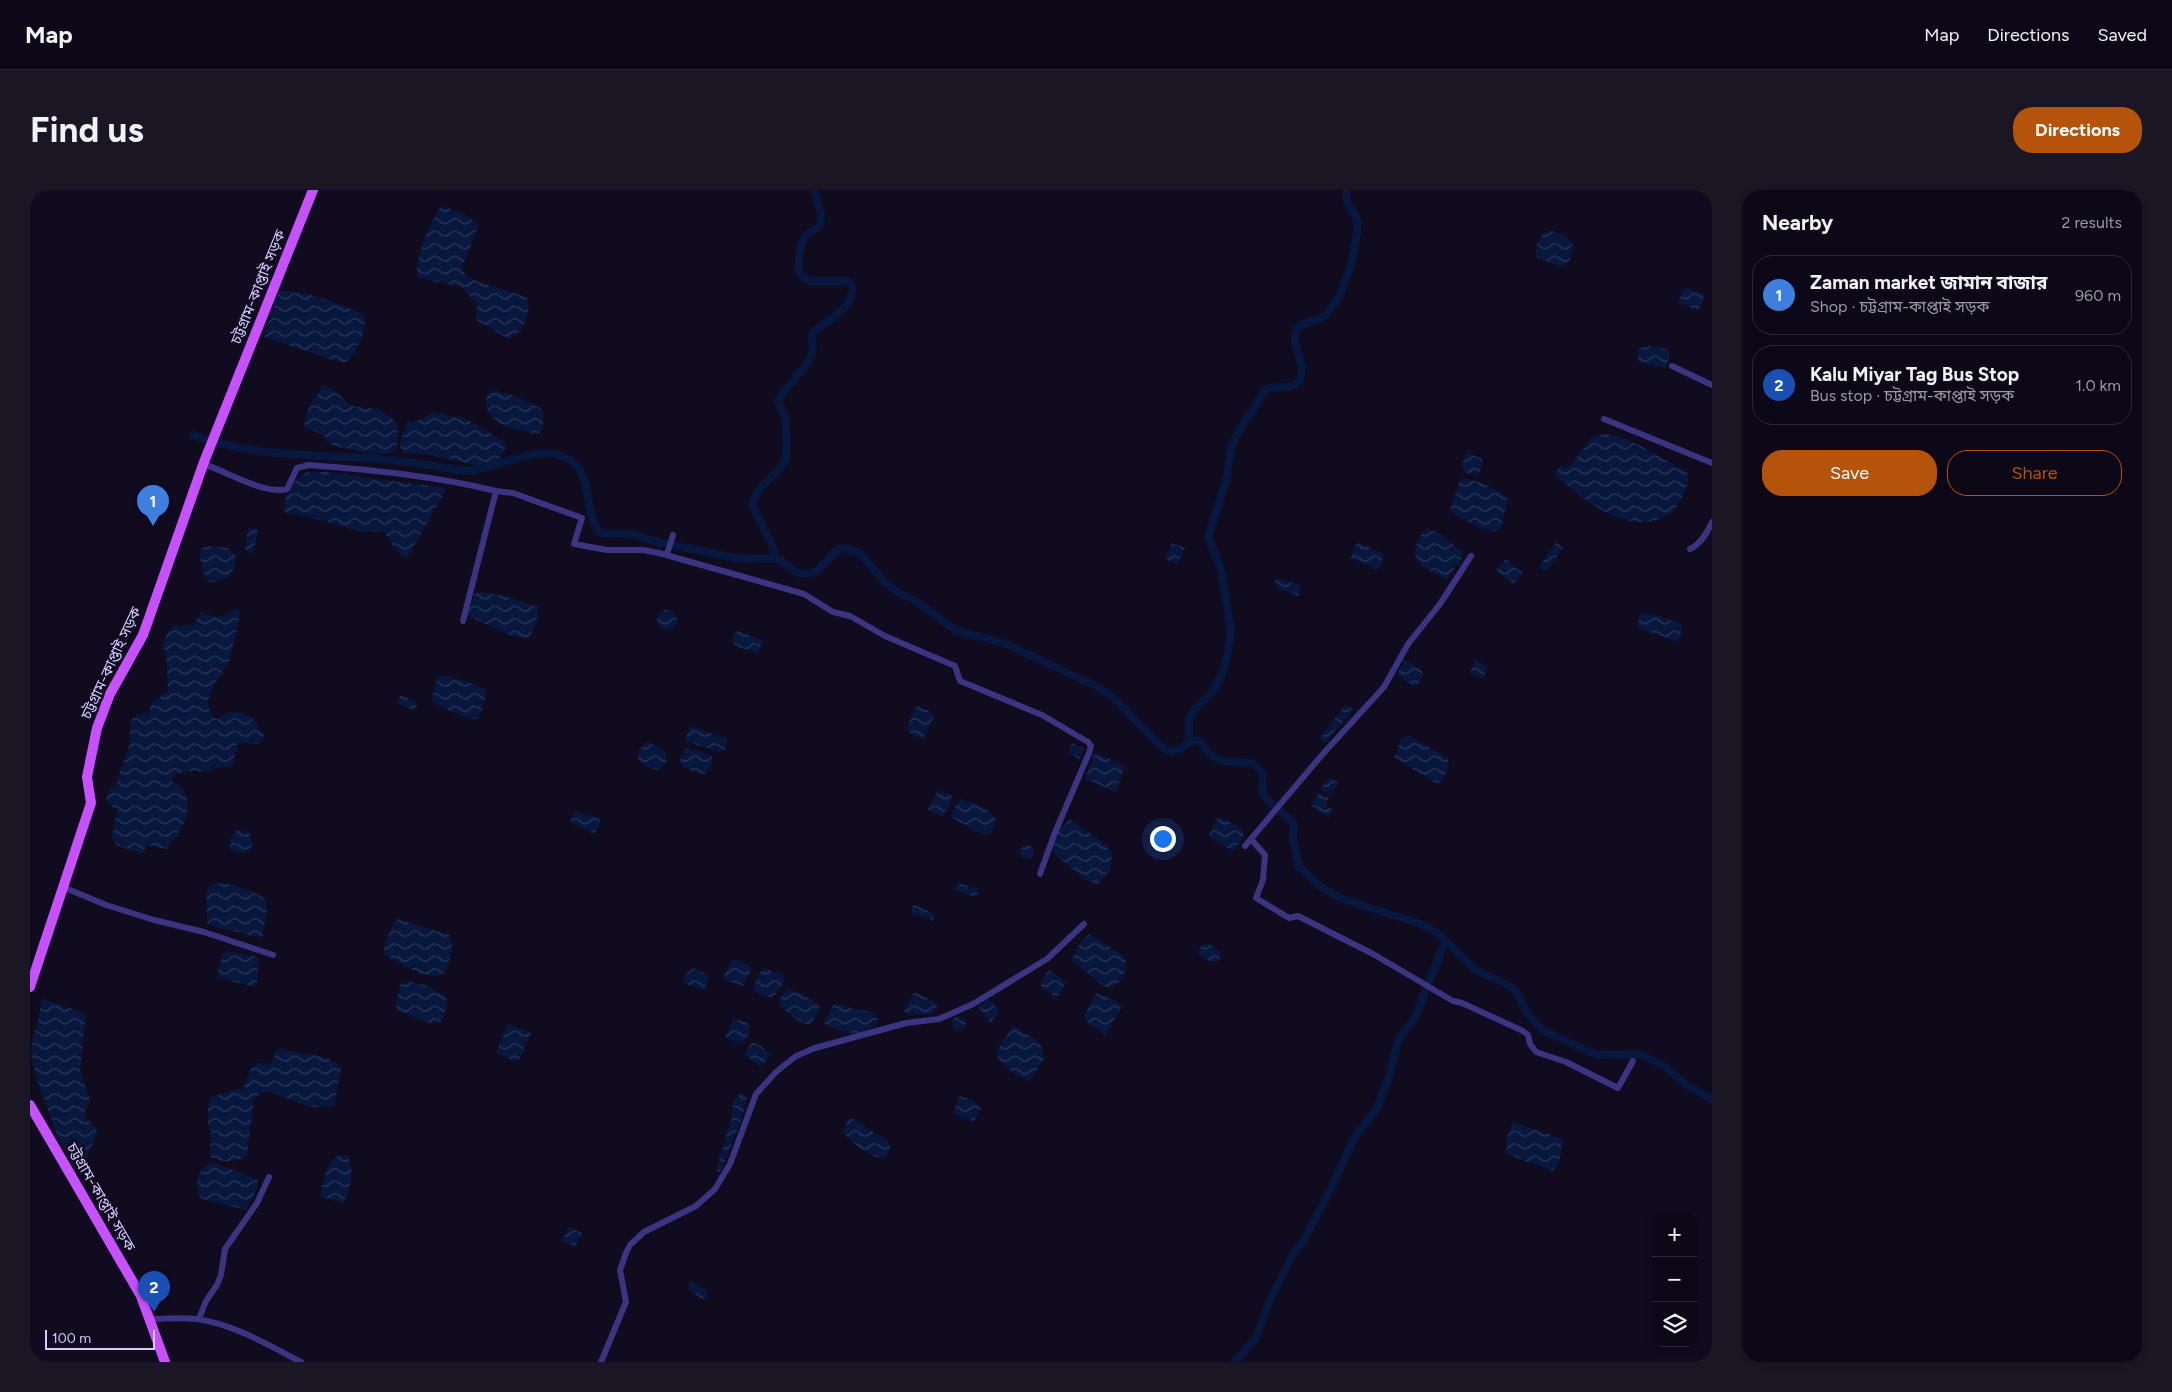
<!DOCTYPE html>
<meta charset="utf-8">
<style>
body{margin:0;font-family:Figtree,"Noto Sans Bengali",sans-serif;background:#1a1624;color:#f1f3f6}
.controls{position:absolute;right:15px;bottom:15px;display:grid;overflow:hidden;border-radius:10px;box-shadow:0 2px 8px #0003}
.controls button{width:45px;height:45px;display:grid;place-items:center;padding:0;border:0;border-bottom:1px solid #2c2936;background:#0c0817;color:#f1f3f6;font:25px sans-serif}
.scale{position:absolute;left:15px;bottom:12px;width:110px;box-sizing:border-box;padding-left:5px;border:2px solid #d3caff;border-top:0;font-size:14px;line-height:18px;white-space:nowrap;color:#d3caff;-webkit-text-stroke:4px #100b1f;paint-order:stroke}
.you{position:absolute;left:1132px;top:648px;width:18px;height:18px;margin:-12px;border:4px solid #fff;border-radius:50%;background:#1a73e8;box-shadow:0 0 0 8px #1a73e833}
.badge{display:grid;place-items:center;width:32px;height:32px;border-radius:50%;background:#b45309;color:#fff;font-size:16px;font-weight:700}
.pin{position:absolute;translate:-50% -41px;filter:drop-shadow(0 1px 2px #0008)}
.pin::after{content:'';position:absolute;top:26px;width:18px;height:15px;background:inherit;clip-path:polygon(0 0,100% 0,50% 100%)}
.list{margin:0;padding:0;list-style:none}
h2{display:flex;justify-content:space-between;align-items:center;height:65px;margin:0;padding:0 20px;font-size:21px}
h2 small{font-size:16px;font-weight:400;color:#9a9aa1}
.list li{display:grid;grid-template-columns:32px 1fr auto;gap:15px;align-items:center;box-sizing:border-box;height:80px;margin:0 10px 10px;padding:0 10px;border:1px solid #2c2936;border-radius:20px}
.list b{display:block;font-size:19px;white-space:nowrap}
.list p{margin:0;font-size:16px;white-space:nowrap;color:#9a9aa1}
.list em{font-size:16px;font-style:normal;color:#9a9aa1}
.actions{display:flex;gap:10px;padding:15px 20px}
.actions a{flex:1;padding:11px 0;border:1px solid #b45309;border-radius:20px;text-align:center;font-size:18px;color:#b45309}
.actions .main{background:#b45309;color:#fff}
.icon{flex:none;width:28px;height:28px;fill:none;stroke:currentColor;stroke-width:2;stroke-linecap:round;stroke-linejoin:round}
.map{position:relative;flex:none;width:1682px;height:1172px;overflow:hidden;border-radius:20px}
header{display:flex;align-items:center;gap:30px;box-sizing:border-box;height:70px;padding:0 25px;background:#0c0817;border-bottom:1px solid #2c2936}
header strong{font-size:24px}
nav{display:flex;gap:28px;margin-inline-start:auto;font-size:18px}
.intro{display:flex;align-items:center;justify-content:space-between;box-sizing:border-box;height:120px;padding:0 30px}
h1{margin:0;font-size:35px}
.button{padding:12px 22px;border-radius:20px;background:#b45309;color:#fff;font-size:18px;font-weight:700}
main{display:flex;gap:30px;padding:0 30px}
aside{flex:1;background:#0c0817;border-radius:20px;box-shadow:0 2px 8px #0003}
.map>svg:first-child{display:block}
</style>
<header>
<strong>Map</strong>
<nav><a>Map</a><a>Directions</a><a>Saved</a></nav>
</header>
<div class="intro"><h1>Find us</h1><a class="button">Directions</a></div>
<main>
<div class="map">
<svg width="1682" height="1172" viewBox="0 0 1682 1172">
<defs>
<pattern id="water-waves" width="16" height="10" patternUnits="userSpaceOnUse" patternTransform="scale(1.25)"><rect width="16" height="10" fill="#07173d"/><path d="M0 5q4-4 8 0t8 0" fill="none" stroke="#2a375a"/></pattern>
</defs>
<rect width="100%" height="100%" fill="#100b1f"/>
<!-- water -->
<path fill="url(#water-waves)" d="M411,16L433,23L449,35L432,77C432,94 482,99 497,108C502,122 493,144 479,149L448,131L446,127L447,114L431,97L388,88C381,77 403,26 411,16Z
M1522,41L1538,48L1543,55L1540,70L1534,76L1525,75L1507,67C1504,56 1508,49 1515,42Z
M1656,98L1673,104L1674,107L1669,119L1667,121L1648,112L1654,99Z
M249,101C277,101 310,113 335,125C337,138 326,169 313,173L302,170L234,147Z
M1622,156L1636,159L1640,163L1636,178L1608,173V158Z
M294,196L305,201L321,216L348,219L366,231L368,234V245L366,261C353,269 316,258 302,255L297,253L294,245L274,237C275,223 284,206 294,196Z
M463,200C472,201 508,213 513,222C515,228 512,236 511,242L505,245C499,241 493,241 486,240C467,235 452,224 457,204Z
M402,222L437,229L474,252L476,256L470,269L463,273L449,276L400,265L373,263L370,255L375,236L379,232L393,229Z
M1575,244L1588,246L1607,254L1657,282C1661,293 1653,305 1648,314C1643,324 1637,327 1627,330C1588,341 1552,307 1524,285L1529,277L1540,276L1563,246Z
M1437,263L1451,268L1453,272L1448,287L1433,281L1432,273Z
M280,282H296L415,298V301L377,369C366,363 361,352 355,343C346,340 336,343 328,341C304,335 281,325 257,324L254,320C253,306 265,284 280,282Z
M1432,288C1447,291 1467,297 1478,309L1471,338C1461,349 1435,329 1423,323L1420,320L1430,290Z
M218,338L228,339L224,361L221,364L215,360Z
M1396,338L1408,343L1433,362L1431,369L1417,389C1388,376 1374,369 1396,338Z
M1526,352L1533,358L1516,382L1509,377Z
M1142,353L1155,358L1147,375L1135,369Z
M1329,353L1352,363L1354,365L1349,378L1346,379L1322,369L1321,367L1326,354Z
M179,356L198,358L205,364L206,374L198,388L179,393C172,381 169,372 171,358Z
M1476,369L1492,382V385L1483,394L1468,382L1467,378Z
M1246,388L1271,395L1269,406L1248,399L1245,392Z
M450,402L474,406L508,417V427L499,449L479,445L439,426L437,424L444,404Z
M204,419L210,421V425C206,440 204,456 199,470C192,488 164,512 187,529C192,528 193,525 197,523C207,518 219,527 227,532L229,541L234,542L233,549L229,554L208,553L202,577L184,578L178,582L156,581L142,586V592C172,604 153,643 136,659L117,655L112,664L86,655L82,647L87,619L79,615L76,610L79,598L85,597L99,556L101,530L109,524L119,522L121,514L138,501L137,474L133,453L137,443L145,435H163L171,422C182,426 194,431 204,419Z
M627 430a10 10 0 1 1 20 0a10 10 0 1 1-20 0Z
M1611,423L1626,425L1651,434L1653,436L1648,452L1608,438L1607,436Z
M708,441L733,450L728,463L708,457L703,454L701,451L704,442Z
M1445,470L1458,476L1453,489L1440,483Z
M1374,471L1379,472L1392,481L1393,486L1388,495L1383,496L1368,486V482Z
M414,485L436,491L454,499L456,505L449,529C439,530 407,517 401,510L406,492L409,486Z
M370,506H374L387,512L386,519L382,520L367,513Z
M1315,515L1324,519L1295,553L1290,548Z
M886,516L900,521L904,527L893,549L888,548L876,540Z
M660,536L696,548L698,551L694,561L689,562L655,551Z
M1379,546L1418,568L1419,577L1411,592L1407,594L1364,568L1372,548Z
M617,552L629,557L636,563L637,573L629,580L616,577L608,570V561Z
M1042,553L1054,559L1050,569L1038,563Z
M659,558L682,566V574L675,584L661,581L649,573L655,559Z
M1064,563H1067L1095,576L1086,602L1055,589Z
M1299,587L1309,593L1301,605L1290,599Z
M908,600L922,606L923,608L913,627L898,619Z
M1289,603L1299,608L1295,615L1303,620L1299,628L1280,615Z
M930,609C942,612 961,618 966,630L962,642L954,645L922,628L920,626Z
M544,621L570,628V632L565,644L540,633Z
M1191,628L1205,634L1214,642L1212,650L1203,661L1181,649L1179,645L1187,629Z
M1040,629L1076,655L1082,663L1080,680L1068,694L1055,690L1024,663C1019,650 1031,637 1040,629Z
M207,640C223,639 224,649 220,662L206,663L200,659V648Z
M990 662a7 7 0 1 1 14 0a7 7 0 1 1-14 0Z
M187,693C202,693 224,700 236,710L237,720L232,748L186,737L177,733L176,703L179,696Z
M928,693L949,699L948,704L944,707L925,700V697Z
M885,715L905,724L903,731L882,723V717Z
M368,729L420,745C423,753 422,760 420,768C418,774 418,782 411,785C398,790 365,772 354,764V757L364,731Z
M1060,744L1094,766C1101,778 1092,792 1081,799L1072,795L1042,771C1044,762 1052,748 1060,744Z
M1174,754L1182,755L1191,763L1189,771L1181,772L1169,765L1168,760Z
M195,761L225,766L229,769L227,794L225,797L188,788L187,784L193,763Z
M707,769L718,775L721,778L718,787L713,796L694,790L693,787L702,770Z
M663,778L679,786L674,801L654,793V786Z
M734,778L754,786L753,793L743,808L730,805L723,799L728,785Z
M1021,781L1036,792L1029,806L1026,807L1011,797V793L1017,782Z
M378,791L397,796L416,806C419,816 415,823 411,832L401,834L367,820L366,813L371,794Z
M759,799L770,803L790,815L789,820L781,834C770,835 756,822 748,813L753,804Z
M884,802L905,812L907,816L902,824L880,825L874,821Z
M1066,803L1084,810L1092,816L1076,846L1057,832L1054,827Z
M12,809L56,823L50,881L60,910L55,922V928L67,939C67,948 62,955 58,963C56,969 57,977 54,984L51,985L27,945L6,887L1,864L3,846L7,836Z
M959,809L970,822L960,833L948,816Z
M804,814L844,823L848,829C842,851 810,843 795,834L794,831Z
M922 833a7 7 0 1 1 14 0a7 7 0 1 1-14 0Z
M703,829L716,832L720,837L719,843L712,854H709L695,847Z
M478,834L501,843L489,870L486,872L466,863Z
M983,837H985C997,844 1016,853 1014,869L1000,891C988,889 967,873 966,861Z
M721,853H726L740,863L733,875L729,876L715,865Z
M250,858C270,867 296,860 311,878L304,916L279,917L241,902L231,903L224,909L217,965C207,974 192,972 180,967L181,941C175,933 178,917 180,907L213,898L222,877L228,873L241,874L246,861Z
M711,903L717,907L712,928L692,979L690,982H687V976L702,927L703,910Z
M929,906L942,910L951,918L944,932L926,925L924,921Z
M818,929H823L855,949L860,954V960L854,968C839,969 822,952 813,942Z
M1483,932L1533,949L1530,969L1523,981L1477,964L1476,950Z
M309,965H317C325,978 321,998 314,1012L312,1013L292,1007L290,1003C294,990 296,972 309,965Z
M183,972L228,990L227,999L216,1020L172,1009C162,998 168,975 183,972Z
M539,1037L552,1043L545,1057L532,1051Z
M660,1093H664L678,1101L676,1108L672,1109L658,1099Z"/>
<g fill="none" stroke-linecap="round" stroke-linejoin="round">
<!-- canal -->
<path stroke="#07173d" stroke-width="8" d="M163,245C218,266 279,265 337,268C369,270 402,275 433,281C465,282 516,247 544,273C564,292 553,326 571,343L602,344L623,351L705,368L745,369L750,370L767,383L779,384L787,381L805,362L812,358L819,359L831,364L854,391L867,402L886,411L927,441L974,453L1070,498L1088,512L1128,554L1136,560L1142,562L1149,560L1161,551H1170C1173,554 1174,558 1177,561C1189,575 1207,571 1224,574L1232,582L1233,605L1264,634L1263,650L1269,677L1293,698L1312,709L1391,734L1406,742L1446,780L1480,796L1488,804L1495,820L1506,834L1514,841L1567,865L1610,864L1636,877L1656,895L1682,909
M745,369L742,355L723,317C722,296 751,286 756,266C757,260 756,232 755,227C753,221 749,215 748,209L780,170L783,161L782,144C798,129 820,121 823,98L817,91H779L770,84C768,74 768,54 776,46C779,42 785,40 789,37C795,24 786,14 785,0
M1159,553V531L1163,521L1183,501L1193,481L1198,462L1201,441L1191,379L1178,347L1196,291L1202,254L1213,234L1236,199C1245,195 1259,200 1266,194C1282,179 1258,156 1267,139C1271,132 1284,132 1291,128C1310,117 1322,74 1325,54C1327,47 1328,38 1327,31C1324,19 1313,13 1317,0
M1205,1172L1226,1148L1239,1112L1263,1064L1274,1050L1300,1001L1324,948L1346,920L1358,890L1369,848L1384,830L1415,752"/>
<!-- street -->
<path stroke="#3b3481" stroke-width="6" d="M1642,176L1682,195
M1574,229L1682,273
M173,274C197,281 233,305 257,299L267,278L279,275C342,280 405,286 466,301
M1660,359C1671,354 1677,343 1682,332
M637,364L643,345
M433,431L466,301L483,303L552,328L544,354L577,360H613L629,363L774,404L803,422L820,426L855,446L925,476L930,491L1012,525L1058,552L1061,556L1059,563L1024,645L1010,684
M1221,649L1235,665L1233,690L1226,708L1259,728L1268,726L1343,764L1423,811L1432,813L1493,841L1498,845L1500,854L1506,862L1536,872L1588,898L1603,871
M1215,656L1291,566L1354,497L1378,454L1410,414L1441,366
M33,697L76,715L124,730L174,742L243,765
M120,1129C135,1129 151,1127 166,1129C204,1134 238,1155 271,1172
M169,1129L176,1111L187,1095L191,1085L195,1059L227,1013L239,987
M571,1172L596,1112L590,1080L596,1063L600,1055L614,1042L666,1016L685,999L700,974L726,904L746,882L766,866L785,858L876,833L909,829L943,814L1017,769L1054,734"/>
<!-- primary -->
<path stroke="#c851ff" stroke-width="10" d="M0,797L61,613L57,587L67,538L80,504L113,445L174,272L283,0
M0,915L111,1106L135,1172"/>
</g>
<g text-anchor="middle" stroke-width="5" stroke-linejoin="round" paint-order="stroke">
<!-- street labels -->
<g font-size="15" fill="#d3caff" stroke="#100b1f">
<text transform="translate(228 97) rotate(-68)" y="5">চট্টগ্রাম-কাপ্তাই সড়ক</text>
<text transform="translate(81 473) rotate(-65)" y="5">চট্টগ্রাম-কাপ্তাই সড়ক</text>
<text transform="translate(71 1007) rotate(60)" y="5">চট্টগ্রাম-কাপ্তাই সড়ক</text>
</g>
</g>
</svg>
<div class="controls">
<button>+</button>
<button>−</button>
<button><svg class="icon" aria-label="layers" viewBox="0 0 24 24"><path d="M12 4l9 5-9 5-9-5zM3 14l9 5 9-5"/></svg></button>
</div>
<div class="scale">100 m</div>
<div class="you"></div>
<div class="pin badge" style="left:123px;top:336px;background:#3f7fe0">1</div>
<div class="pin badge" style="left:124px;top:1122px;background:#1a4fb4">2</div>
</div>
<aside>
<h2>Nearby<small>2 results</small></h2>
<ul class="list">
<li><span class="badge" style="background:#3f7fe0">1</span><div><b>Zaman market জামান বাজার</b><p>Shop · চট্টগ্রাম-কাপ্তাই সড়ক</p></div><em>960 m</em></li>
<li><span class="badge" style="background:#1a4fb4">2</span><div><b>Kalu Miyar Tag Bus Stop</b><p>Bus stop · চট্টগ্রাম-কাপ্তাই সড়ক</p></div><em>1.0 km</em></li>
</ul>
<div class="actions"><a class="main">Save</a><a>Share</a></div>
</aside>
</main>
